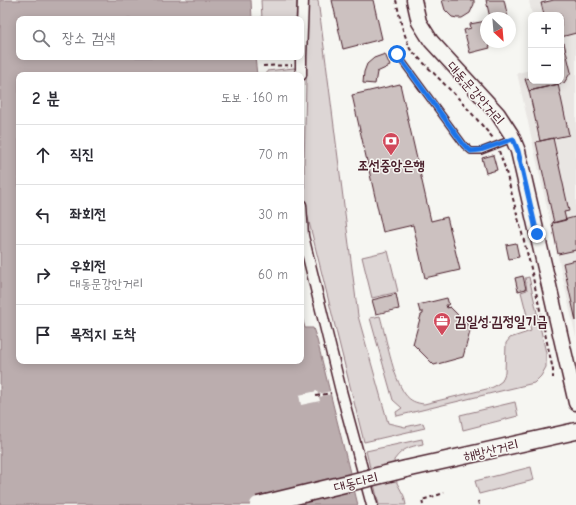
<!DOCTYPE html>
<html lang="ko">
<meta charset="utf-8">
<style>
body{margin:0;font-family:"Comic Neue","Poor Story",sans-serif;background:#f7f7f7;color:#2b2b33}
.controls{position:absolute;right:12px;top:12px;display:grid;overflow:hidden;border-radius:8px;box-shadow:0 2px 10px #0003}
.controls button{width:36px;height:36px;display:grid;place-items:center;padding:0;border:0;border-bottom:1px solid #e1e1e2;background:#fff;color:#2b2b33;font:20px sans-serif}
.compass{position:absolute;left:480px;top:12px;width:36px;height:36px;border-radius:50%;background:#fff;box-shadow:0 2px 10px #0003;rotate:154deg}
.stop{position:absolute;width:12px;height:12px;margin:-9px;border:3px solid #1a73e8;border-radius:50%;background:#fff}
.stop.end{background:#1a73e8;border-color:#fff;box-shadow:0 1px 4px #0008}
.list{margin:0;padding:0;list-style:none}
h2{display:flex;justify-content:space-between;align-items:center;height:52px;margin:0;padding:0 16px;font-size:17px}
h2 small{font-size:13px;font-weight:400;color:#7c7c81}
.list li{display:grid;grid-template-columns:26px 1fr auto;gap:12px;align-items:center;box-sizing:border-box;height:60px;padding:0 16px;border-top:1px solid #e1e1e2}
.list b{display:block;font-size:15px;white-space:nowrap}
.list p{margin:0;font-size:13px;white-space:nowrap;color:#7c7c81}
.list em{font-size:13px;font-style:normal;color:#7c7c81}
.icon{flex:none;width:22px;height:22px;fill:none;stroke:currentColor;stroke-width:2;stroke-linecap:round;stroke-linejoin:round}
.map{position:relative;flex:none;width:576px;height:505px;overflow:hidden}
.search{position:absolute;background:#fff;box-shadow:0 2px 10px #0003;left:16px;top:16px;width:288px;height:44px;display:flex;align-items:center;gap:10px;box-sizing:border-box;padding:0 14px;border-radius:8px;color:#7c7c81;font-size:15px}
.panel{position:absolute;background:#fff;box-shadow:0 2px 10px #0003;left:16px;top:72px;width:288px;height:292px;border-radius:8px}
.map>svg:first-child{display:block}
</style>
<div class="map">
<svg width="576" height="505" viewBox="0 0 576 505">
<rect width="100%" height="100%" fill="#f6f6f2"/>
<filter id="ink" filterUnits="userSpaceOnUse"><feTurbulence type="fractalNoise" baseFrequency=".025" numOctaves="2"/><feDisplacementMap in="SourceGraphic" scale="8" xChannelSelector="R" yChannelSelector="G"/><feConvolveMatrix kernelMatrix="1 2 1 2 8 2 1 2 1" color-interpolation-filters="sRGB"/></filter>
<g filter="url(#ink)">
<!-- built -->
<path fill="#e9e6e3" d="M532,0H576V337L517,73L531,70V81H561V15H532L529,1Z"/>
<!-- green -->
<path fill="#ddd6d5" stroke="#947a80" d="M261,0H297L296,19H262Z
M308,0H318L358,316L388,423L405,427L423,423L425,428L364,442L305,206L304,165Z
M294,68L296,69L295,75H267V71Z
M388,251L398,292L372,298L362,257Z
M529,277L546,353V367L541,376L534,383L397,416L396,412L402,408L393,400L370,318L380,316C386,337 393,378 405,394C410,401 416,403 424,404L491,388L495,386L502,381L505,373L506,343L510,338L531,331L521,292L527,290L525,278Z
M515,402L518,416L463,430L460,415Z
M422,439L423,444C409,447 403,448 394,460L397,483L404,496L406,505H379L366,451Z
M531,467L534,480L479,494L475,481Z"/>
<!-- water -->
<path fill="#bbadae" stroke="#8e747a" d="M0,0H251L252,19H19V57H255L257,75H19V361H301V313L305,328H313L317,340L358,505H0Z"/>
<!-- pier -->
<path fill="#f6f6f2" d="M317,391L318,394L331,391V394L319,397L320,401L301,405L299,395Z"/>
<!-- building -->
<path fill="#ccc1c0" stroke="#4a1f2b" d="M332,0H373L382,39L343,49Z
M442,0H474V4L470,13L462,18H457L452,17L445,10Z
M486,0H504L508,18H490Z
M554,0H576V33L561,37V15H544L541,3Z
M486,21V42H495L496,44L489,46L490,48L470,53L464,30L471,28L470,24Z
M561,38L562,43H564L571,72L564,83L529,91L525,79L531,78V81H561Z
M385,54L390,66L377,72L375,84L363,83L364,72L367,64L374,58Z
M400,84L431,221L447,217L460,270L425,278L413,225L383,232L352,95Z
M558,84L569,135L540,141L529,91Z
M553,138L569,211L564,212L566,220L554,223L536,142Z
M493,155L497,170L486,173L482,158Z
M575,217H576V250L558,254L552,223Z
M516,243L519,257L509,259L506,245Z
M576,260V321L563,263Z
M523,276L526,289L518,291L515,278Z
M396,294L399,309L376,314L372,300Z
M447,298L449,305H446L447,308L450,307L471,328L463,357L434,365L413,344L421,315L423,314V312H420L418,305Z"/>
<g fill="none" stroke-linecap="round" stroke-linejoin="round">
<defs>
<path id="lane" d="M397,54L464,145L471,151H481L512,139"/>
<path id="street" d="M301,56L303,0
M301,75V57
M301,205L303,236L341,391L372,505"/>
<path id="secondary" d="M414,0L419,22L431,41L498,114L511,134L518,151L576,403"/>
<path id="primary" d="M406,469L576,431"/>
</defs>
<!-- lane casing -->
<use href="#lane" stroke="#4a1f2b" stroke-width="8"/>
<!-- street casing -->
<use href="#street" stroke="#4a1f2b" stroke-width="13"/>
<!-- secondary casing -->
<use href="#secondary" stroke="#4a1f2b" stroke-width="17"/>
<!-- primary casing -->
<use href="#primary" stroke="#4a1f2b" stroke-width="19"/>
<!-- path -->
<path stroke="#4a1f2b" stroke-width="2" stroke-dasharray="4 3" stroke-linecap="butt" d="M396,0L402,27L410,49L461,101L493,138
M263,66L292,65
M499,151L505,168L530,264L553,370V378
M316,396L331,393
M478,501L479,505
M423,505L422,500L444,493"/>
<!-- lane -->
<use href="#lane" stroke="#f6f6f2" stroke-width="5"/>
<!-- street -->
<use href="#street" stroke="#f6f6f2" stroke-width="10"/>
<!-- secondary -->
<use href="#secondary" stroke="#f6f6f2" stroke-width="14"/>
<!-- primary -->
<use href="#primary" stroke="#f6f6f2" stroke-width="16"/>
<defs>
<path id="primary-bridge" d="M258,505L406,469"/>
</defs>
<!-- primary-bridge casing -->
<use href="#primary-bridge" stroke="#4a1f2b" stroke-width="19" stroke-linecap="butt"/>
<!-- primary-bridge -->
<use href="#primary-bridge" stroke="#f6f6f2" stroke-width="16"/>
</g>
</g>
<g fill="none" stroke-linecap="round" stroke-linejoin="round" filter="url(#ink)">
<!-- route -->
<path stroke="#1a73e8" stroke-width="5" d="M397,54L464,145L471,151L481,150L513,139L518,151L537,234"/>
</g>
<!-- icons -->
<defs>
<symbol id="bank-pin" viewBox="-11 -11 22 30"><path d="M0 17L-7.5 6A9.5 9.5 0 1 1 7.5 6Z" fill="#d1495b" stroke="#f6f6f2"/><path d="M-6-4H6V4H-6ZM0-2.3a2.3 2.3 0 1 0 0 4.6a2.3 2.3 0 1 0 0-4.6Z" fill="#fff"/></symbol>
<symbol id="office-pin" viewBox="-11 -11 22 30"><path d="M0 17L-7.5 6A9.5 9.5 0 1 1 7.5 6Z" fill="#d1495b" stroke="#f6f6f2"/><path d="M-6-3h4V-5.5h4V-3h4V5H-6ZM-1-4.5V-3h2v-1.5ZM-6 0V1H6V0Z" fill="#fff"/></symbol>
</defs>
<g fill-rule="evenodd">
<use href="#bank-pin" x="381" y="131" width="20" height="27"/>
<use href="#office-pin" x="432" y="311" width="20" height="27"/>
</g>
<g text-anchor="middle" stroke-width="3" stroke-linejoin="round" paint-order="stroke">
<!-- street labels -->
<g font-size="14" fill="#4a1f2b" stroke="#f6f6f2">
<text transform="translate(476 93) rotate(49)" y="5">대동문강안거리</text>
<text transform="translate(491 450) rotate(-13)" y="5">해방산거리</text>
<text transform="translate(356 482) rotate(-14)" y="5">대동다리</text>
</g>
<!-- poi labels -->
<g font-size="14" font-weight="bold" fill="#4a1f2b" stroke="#f6f6f2">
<text x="391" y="170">조선중앙은행</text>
<text x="455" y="326" text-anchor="start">김일성·김정일기금</text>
</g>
</g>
</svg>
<div class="controls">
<button>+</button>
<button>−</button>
</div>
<svg class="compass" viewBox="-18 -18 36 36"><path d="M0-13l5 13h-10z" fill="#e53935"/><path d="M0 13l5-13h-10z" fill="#7c7c81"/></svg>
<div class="stop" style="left:397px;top:54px"></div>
<div class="stop end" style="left:537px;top:234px"></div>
<div class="search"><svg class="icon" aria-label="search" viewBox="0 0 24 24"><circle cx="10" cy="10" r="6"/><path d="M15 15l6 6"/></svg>장소 검색</div>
<section class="panel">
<h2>2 분<small>도보 · 160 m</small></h2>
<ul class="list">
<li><svg class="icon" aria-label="ahead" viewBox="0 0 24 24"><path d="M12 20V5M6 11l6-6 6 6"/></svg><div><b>직진</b></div><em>70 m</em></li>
<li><svg class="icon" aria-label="left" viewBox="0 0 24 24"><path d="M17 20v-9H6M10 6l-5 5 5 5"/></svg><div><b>좌회전</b></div><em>30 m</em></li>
<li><svg class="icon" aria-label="right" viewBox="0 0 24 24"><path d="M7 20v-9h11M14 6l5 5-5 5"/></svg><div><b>우회전</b><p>대동문강안거리</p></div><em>60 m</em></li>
<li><svg class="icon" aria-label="arrive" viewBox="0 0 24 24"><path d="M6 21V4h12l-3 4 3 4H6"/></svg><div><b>목적지 도착</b></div></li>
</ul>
</section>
</div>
